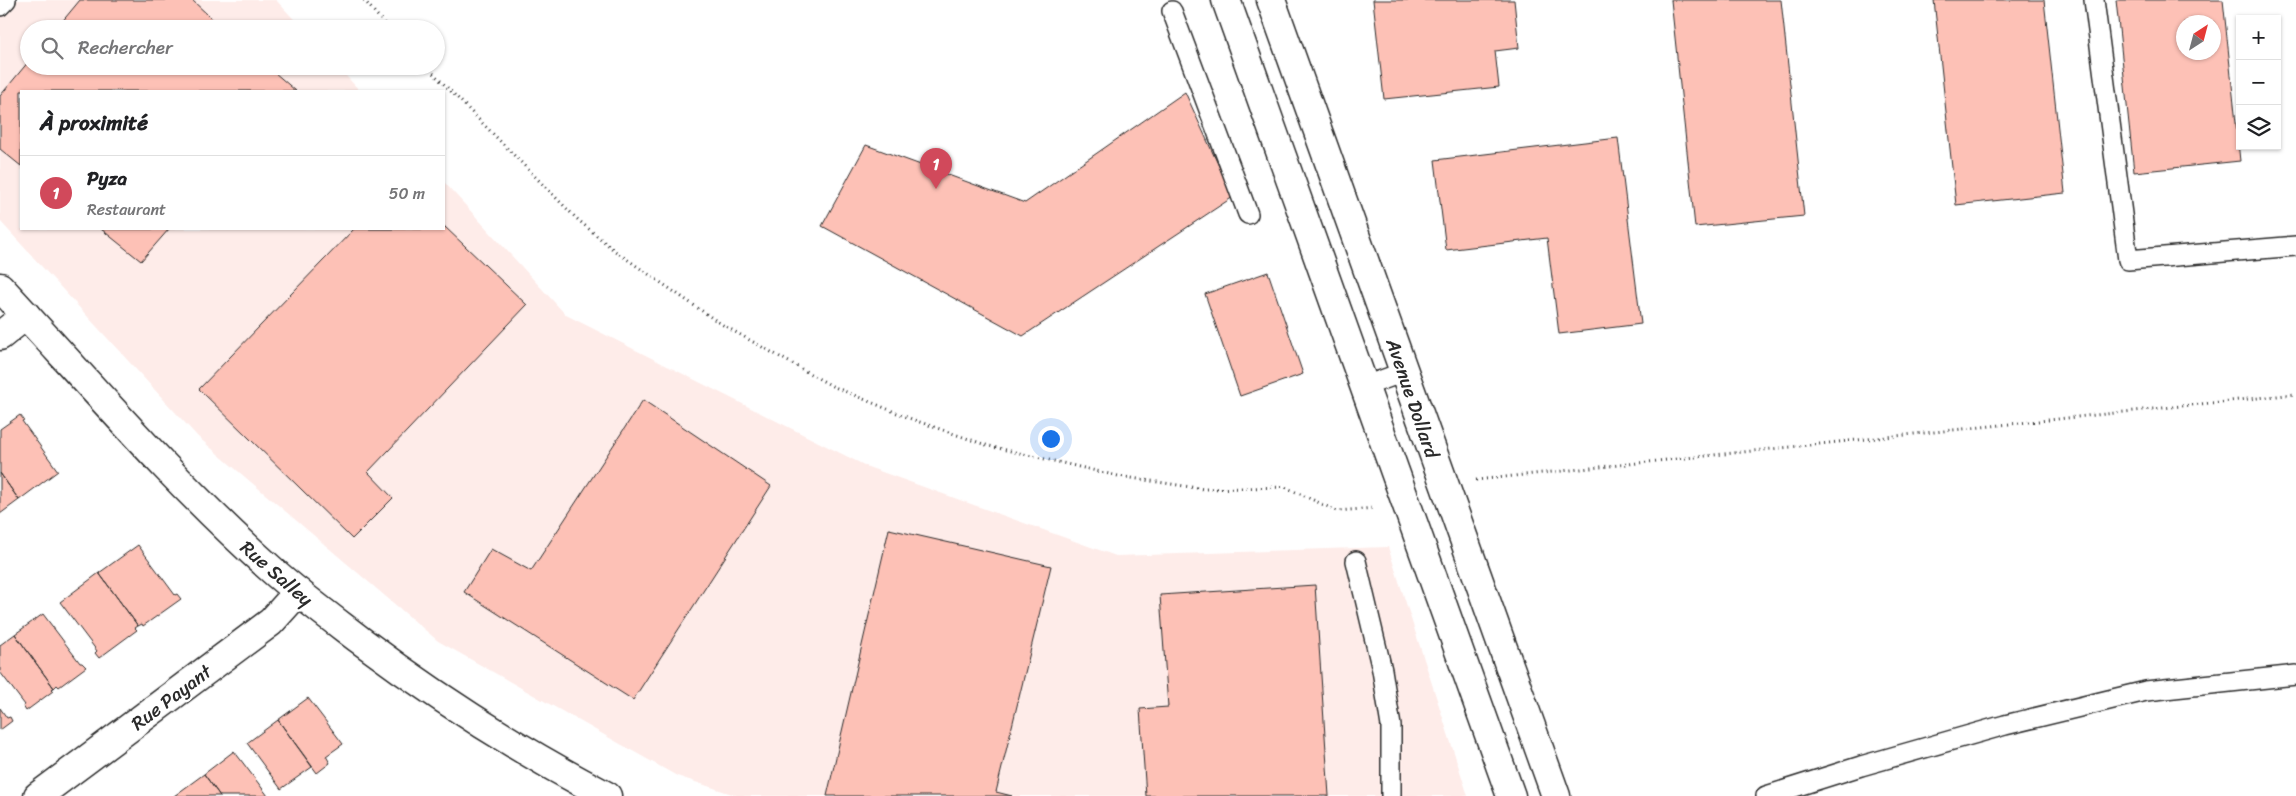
<!DOCTYPE html>
<html lang="fr">
<meta charset="utf-8">
<style>
body{margin:0;font-family:Sriracha,sans-serif;background:#f6f6f6;color:#202124}
.controls{position:absolute;right:15px;top:15px;display:grid;overflow:hidden;border-radius:0px;box-shadow:0 1px 4px #0004}
.controls button{width:45px;height:45px;display:grid;place-items:center;padding:0;border:0;border-bottom:1px solid #e0e0e0;background:#fff;color:#202124;font:25px sans-serif}
.compass{position:absolute;left:2176px;top:15px;width:45px;height:45px;border-radius:50%;background:#fff;box-shadow:0 1px 4px #0004;rotate:36deg}
.you{position:absolute;left:1050px;top:438px;width:18px;height:18px;margin:-12px;border:4px solid #fff;border-radius:50%;background:#1a73e8;box-shadow:0 0 0 8px #1a73e833}
.badge{display:grid;place-items:center;width:32px;height:32px;border-radius:50%;background:#d1495b;color:#fff;font-size:16px;font-weight:700}
.pin{position:absolute;translate:-50% -41px;filter:drop-shadow(0 1px 2px #0008)}
.pin::after{content:'';position:absolute;top:26px;width:18px;height:15px;background:inherit;clip-path:polygon(0 0,100% 0,50% 100%)}
.list{margin:0;padding:0;list-style:none}
h2{display:flex;justify-content:space-between;align-items:center;height:65px;margin:0;padding:0 20px;font-size:21px}
h2 small{font-size:16px;font-weight:400;color:#757577}
.list li{display:grid;grid-template-columns:32px 1fr auto;gap:15px;align-items:center;box-sizing:border-box;height:75px;padding:0 20px;border-top:1px solid #e0e0e0}
.list b{display:block;font-size:19px;white-space:nowrap}
.list p{margin:0;font-size:16px;white-space:nowrap;color:#757577}
.list em{font-size:16px;font-style:normal;color:#757577}
.icon{flex:none;width:28px;height:28px;fill:none;stroke:currentColor;stroke-width:2;stroke-linecap:round;stroke-linejoin:round}
.map{position:relative;flex:none;width:2296px;height:796px;overflow:hidden}
.search{position:absolute;background:#fff;box-shadow:0 1px 4px #0004;left:20px;top:20px;width:425px;height:55px;display:flex;align-items:center;gap:12px;box-sizing:border-box;padding:0 18px;border-radius:28px;color:#757577;font-size:19px}
.panel{position:absolute;background:#fff;box-shadow:0 1px 4px #0004;left:20px;top:90px;width:425px;height:140px;border-radius:0px}
.map>svg:first-child{display:block}
</style>
<div class="map">
<svg width="2296" height="796" viewBox="0 0 2296 796">
<rect width="100%" height="100%" fill="#fff"/>
<filter id="ink" filterUnits="userSpaceOnUse"><feTurbulence type="fractalNoise" baseFrequency=".02" numOctaves="2"/><feDisplacementMap in="SourceGraphic" scale="10" xChannelSelector="R" yChannelSelector="G"/><feConvolveMatrix kernelMatrix="1 2 1 2 8 2 1 2 1" color-interpolation-filters="sRGB"/></filter>
<g filter="url(#ink)">
<!-- built -->
<path fill="#feece9" d="M0,0H276L303,29H29V66H337L360,91H21V229H444V182L566,315L868,467L1116,556L1388,547L1468,796H738L677,776L438,641L198,437L0,221Z"/>
<!-- building -->
<path fill="#fdc1b6" stroke="#2b2b2b" fill-rule="evenodd" d="M80,0H192L223,29H56Z
M1373,0H1514L1519,48L1495,51L1499,87L1384,99Z
M1671,0H1781L1804,216L1695,227Z
M1934,0H2044L2065,193L1956,205Z
M2116,0H2223L2240,161L2134,172ZM2184,22H2214V52H2184Z
M29,61V66H267L296,91H21V166L0,149V96Z
M1185,92L1233,197L1023,336L822,226L866,145L1025,203Z
M1618,138L1641,324L1559,334L1547,238L1446,250L1435,160Z
M444,226L527,305L368,472L393,498L352,539L199,389L354,229H444Z
M101,229H169L141,261Z
M1268,272L1303,374L1240,396L1205,294Z
M643,400L771,486L633,700L464,592L491,549L531,571Z
M20,415L24,420L22,421L58,471L19,500L0,473V429Z
M0,473L19,500L0,514Z
M889,529L1051,566L996,792L1012,796H827Z
M138,545L175,595L177,594L181,599L143,626L142,624L138,626L99,573Z
M99,573L138,626L135,628L137,630L99,658L95,653L97,651L60,602Z
M1315,585L1329,796H1146L1140,709L1168,707L1160,595Z
M43,614L80,663H82L86,667L59,687L57,685L54,688L15,634Z
M15,634L54,688L51,689L53,691L26,711L23,706L25,705L0,672V645Z
M308,698L343,744L326,756L330,763L317,773L278,720Z
M0,708L7,718L10,717L12,721L0,730Z
M278,720L312,767L281,789L247,743Z
M234,751L268,796H220L204,774Z
M204,774L220,796H174Z"/>
<g fill="none" stroke-linecap="round" stroke-linejoin="round">
<defs>
<path id="service" d="M2094,0L2128,260L2296,246
M0,6L6,0
M1172,11L1248,214
M1365,386L1404,372
M1356,561L1382,670L1391,726V796
M1766,796L1861,766L2005,725L2146,691L2296,675"/>
<path id="minor" d="M0,336L26,315
M38,796L271,622L298,592"/>
<path id="tertiary" d="M0,287C89,383 174,483 272,570C300,595 330,617 360,640C438,698 520,751 607,796"/>
<path id="secondary" d="M1226,0L1511,796
M1271,0L1556,796"/>
</defs>
<!-- service casing -->
<use href="#service" stroke="#2b2b2b" stroke-width="22"/>
<!-- minor casing -->
<use href="#minor" stroke="#2b2b2b" stroke-width="31"/>
<!-- tertiary casing -->
<use href="#tertiary" stroke="#2b2b2b" stroke-width="31"/>
<!-- secondary casing -->
<use href="#secondary" stroke="#2b2b2b" stroke-width="31"/>
<!-- path -->
<path stroke="#2b2b2b" stroke-width="3" stroke-dasharray="1 4" stroke-linecap="butt" d="M364,0L389,29
M426,66L576,218L615,251L721,324L832,386L914,420L989,446L1118,476L1204,489L1285,487L1337,511L1375,508
M1476,480L2296,394"/>
<!-- service -->
<use href="#service" stroke="#fff" stroke-width="19"/>
<!-- minor -->
<use href="#minor" stroke="#fff" stroke-width="28"/>
<!-- tertiary -->
<use href="#tertiary" stroke="#fff" stroke-width="28"/>
<!-- secondary -->
<use href="#secondary" stroke="#fff" stroke-width="28"/>
</g>
</g>
<g text-anchor="middle" stroke-width="4" stroke-linejoin="round" paint-order="stroke">
<!-- street labels -->
<g font-size="19" fill="#2b2b2b" stroke="#fff">
<text transform="translate(1413 398) rotate(71)" y="7">Avenue Dollard</text>
<text transform="translate(277 573) rotate(41)" y="7">Rue Salley</text>
<text transform="translate(171 697) rotate(-37)" y="7">Rue Payant</text>
</g>
</g>
</svg>
<div class="controls">
<button>+</button>
<button>−</button>
<button><svg class="icon" aria-label="layers" viewBox="0 0 24 24"><path d="M12 4l9 5-9 5-9-5zM3 14l9 5 9-5"/></svg></button>
</div>
<svg class="compass" viewBox="-18 -18 36 36"><path d="M0-13l5 13h-10z" fill="#e53935"/><path d="M0 13l5-13h-10z" fill="#757577"/></svg>
<div class="you"></div>
<div class="pin badge" style="left:936px;top:189px">1</div>
<div class="search"><svg class="icon" aria-label="search" viewBox="0 0 24 24"><circle cx="10" cy="10" r="6"/><path d="M15 15l6 6"/></svg>Rechercher</div>
<section class="panel">
<h2>À proximité<small></small></h2>
<ul class="list">
<li><span class="badge">1</span><div><b>Pyza</b><p>Restaurant</p></div><em>50 m</em></li>
</ul>
</section>
</div>
